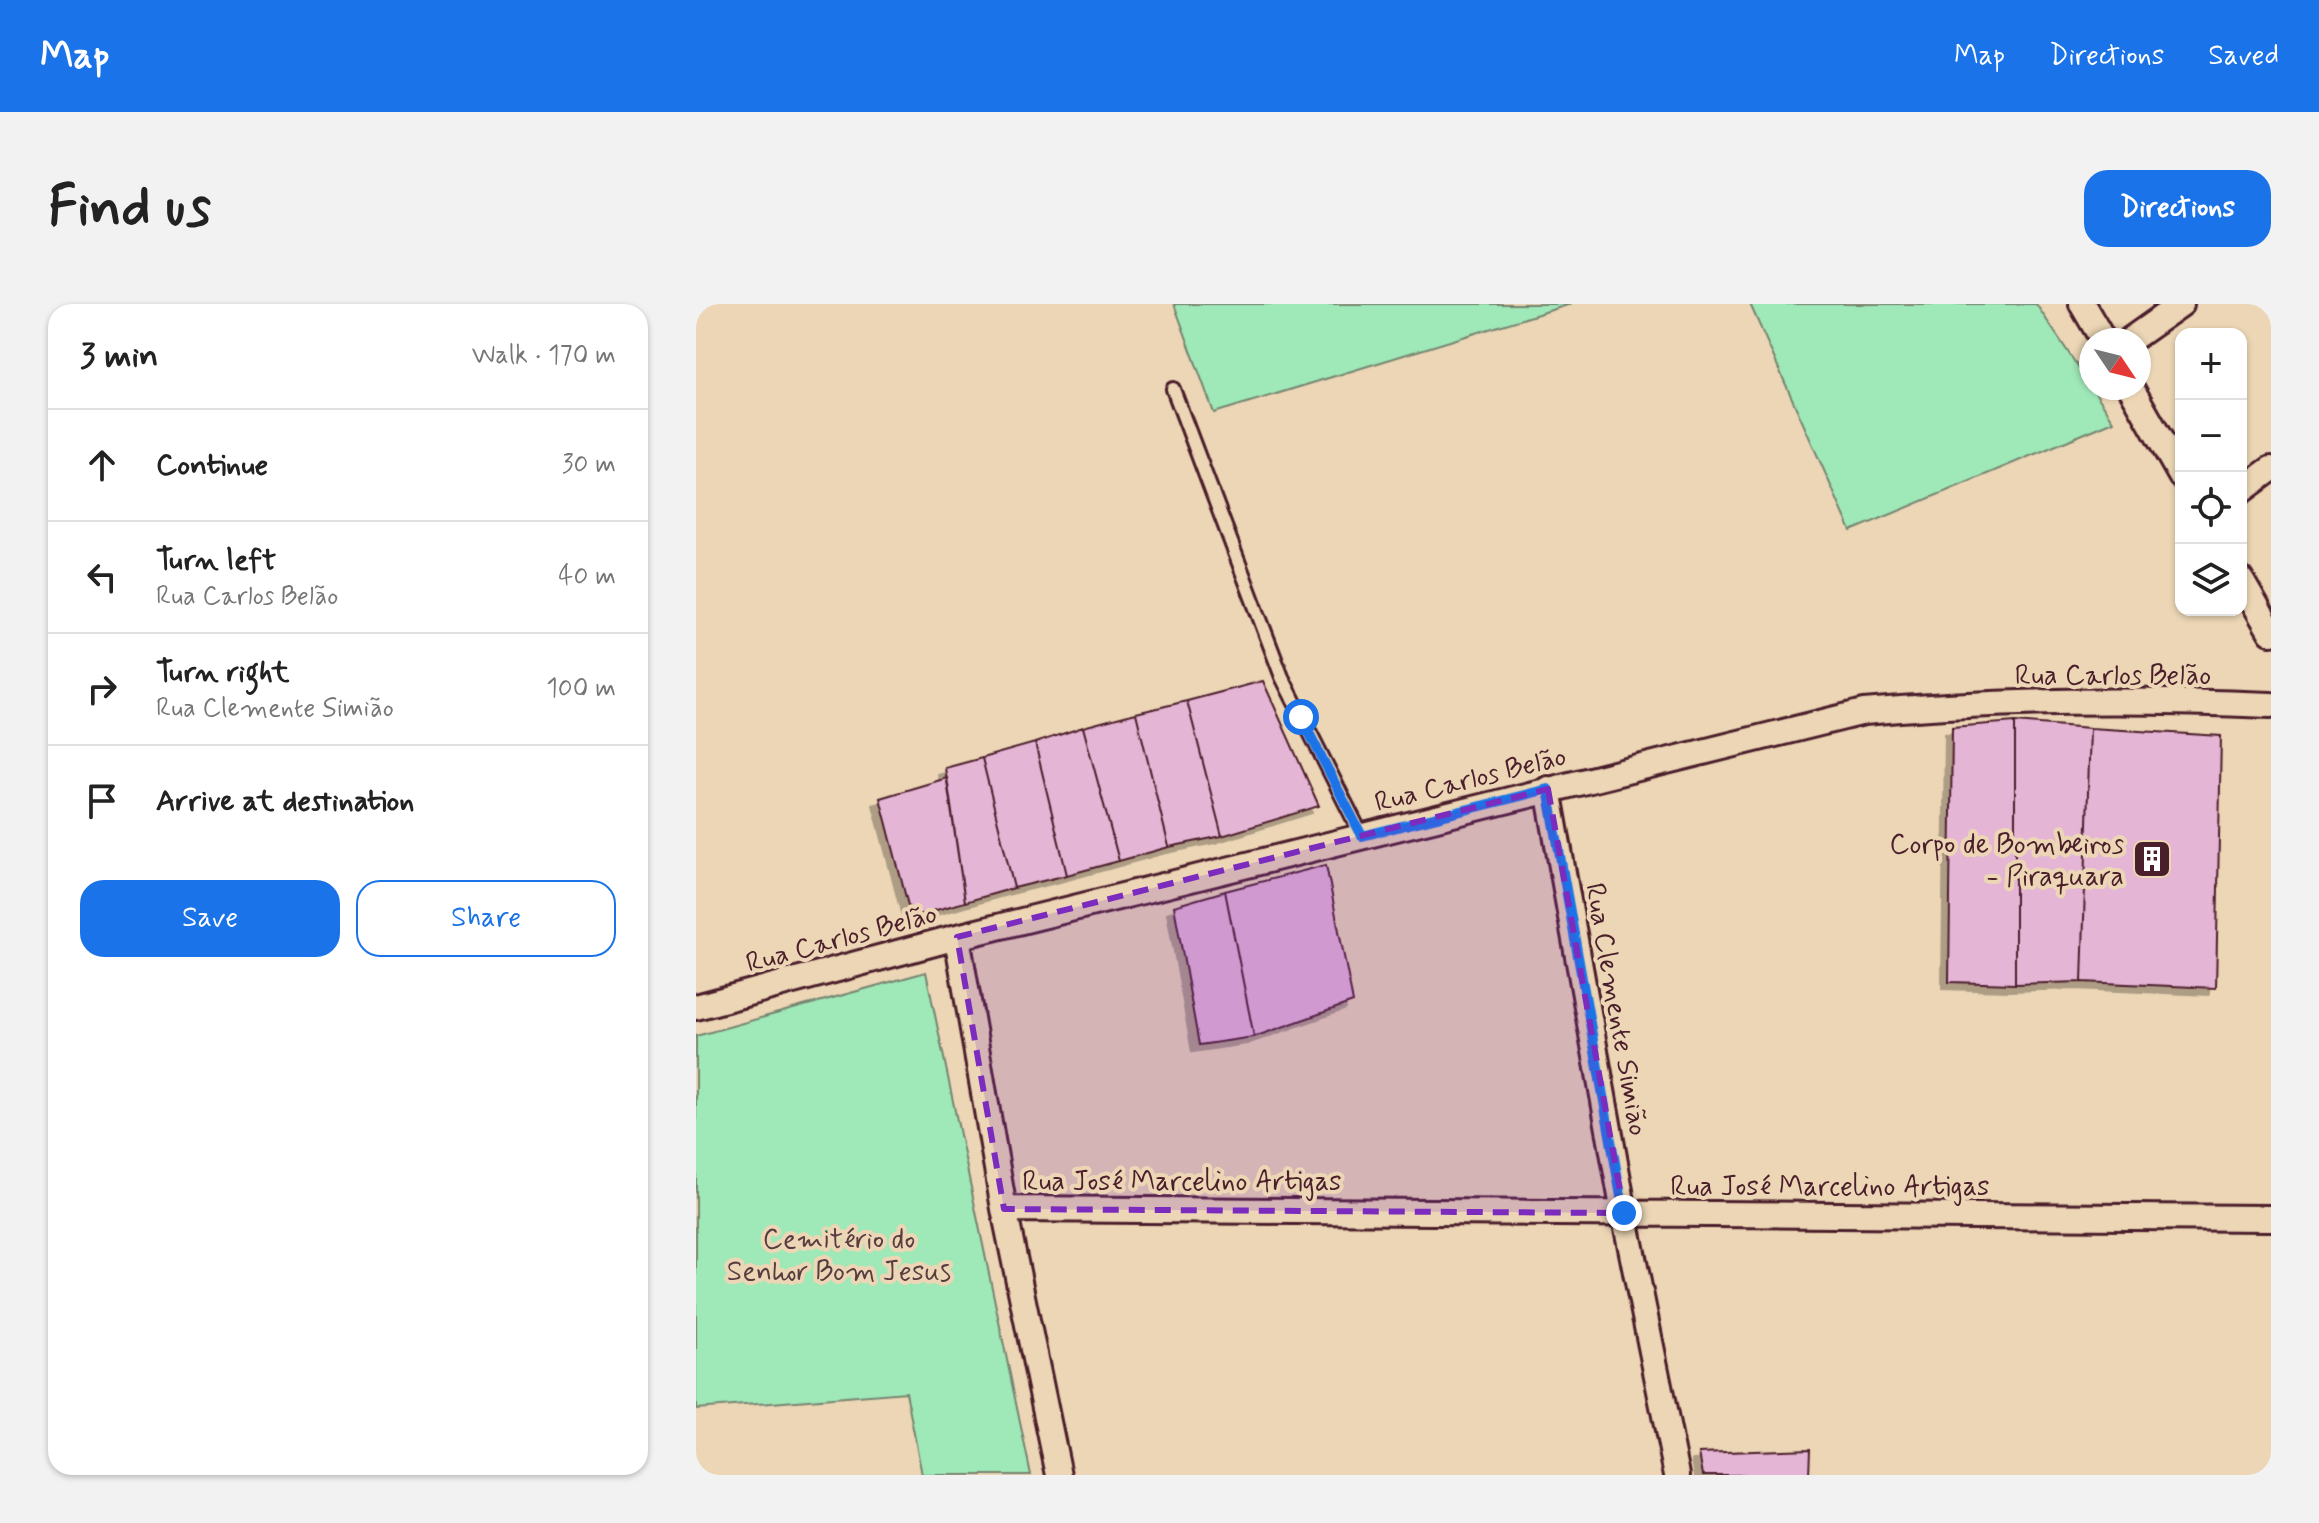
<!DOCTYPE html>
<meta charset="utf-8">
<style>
body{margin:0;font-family:Mynerve,sans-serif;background:#f2f2f2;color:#222}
.controls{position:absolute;right:24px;top:24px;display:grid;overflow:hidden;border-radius:16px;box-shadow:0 2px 6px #0004}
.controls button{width:72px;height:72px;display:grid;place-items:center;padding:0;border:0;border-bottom:2px solid #e0e0e0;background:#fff;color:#222;font:40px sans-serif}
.compass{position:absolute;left:1383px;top:24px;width:72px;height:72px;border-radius:50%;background:#fff;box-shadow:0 2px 6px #0004;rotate:125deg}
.stop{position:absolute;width:24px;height:24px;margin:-18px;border:6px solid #1a73e8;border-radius:50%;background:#fff}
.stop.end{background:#1a73e8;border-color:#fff;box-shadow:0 2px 8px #0008}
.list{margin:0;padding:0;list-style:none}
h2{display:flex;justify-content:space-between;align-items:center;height:104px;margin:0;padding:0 32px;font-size:34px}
h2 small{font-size:26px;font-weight:400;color:#767676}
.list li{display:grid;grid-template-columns:52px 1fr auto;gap:24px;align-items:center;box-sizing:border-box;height:112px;padding:0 32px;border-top:2px solid #e0e0e0}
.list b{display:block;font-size:30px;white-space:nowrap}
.list p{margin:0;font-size:26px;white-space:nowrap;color:#767676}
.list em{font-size:26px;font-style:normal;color:#767676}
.actions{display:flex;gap:16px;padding:24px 32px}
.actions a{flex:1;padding:18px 0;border:2px solid #1a73e8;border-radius:24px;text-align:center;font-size:28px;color:#1a73e8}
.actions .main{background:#1a73e8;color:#fff}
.icon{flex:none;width:44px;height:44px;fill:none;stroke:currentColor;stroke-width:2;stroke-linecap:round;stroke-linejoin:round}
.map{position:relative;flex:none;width:1575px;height:1171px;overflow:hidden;border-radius:24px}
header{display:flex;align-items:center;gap:48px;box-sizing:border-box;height:112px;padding:0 40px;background:#1a73e8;color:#fff}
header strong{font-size:38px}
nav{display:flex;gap:44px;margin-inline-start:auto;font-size:28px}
.intro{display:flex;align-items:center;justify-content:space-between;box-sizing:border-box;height:192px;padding:0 48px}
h1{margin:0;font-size:56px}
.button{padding:20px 36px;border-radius:24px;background:#1a73e8;color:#fff;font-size:28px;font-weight:700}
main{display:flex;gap:48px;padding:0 48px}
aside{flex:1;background:#fff;border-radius:24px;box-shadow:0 2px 6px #0004}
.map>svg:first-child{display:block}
</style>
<header>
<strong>Map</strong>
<nav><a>Map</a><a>Directions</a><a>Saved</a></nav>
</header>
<div class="intro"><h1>Find us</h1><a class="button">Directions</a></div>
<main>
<aside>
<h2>3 min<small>Walk · 170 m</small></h2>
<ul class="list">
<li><svg class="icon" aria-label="ahead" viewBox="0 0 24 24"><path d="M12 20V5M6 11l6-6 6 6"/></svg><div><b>Continue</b></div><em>30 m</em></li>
<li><svg class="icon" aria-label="left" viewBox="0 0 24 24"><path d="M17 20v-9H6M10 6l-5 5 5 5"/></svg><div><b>Turn left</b><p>Rua Carlos Belão</p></div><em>40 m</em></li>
<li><svg class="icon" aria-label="right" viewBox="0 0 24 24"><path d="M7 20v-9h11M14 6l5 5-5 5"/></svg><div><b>Turn right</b><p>Rua Clemente Simião</p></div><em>100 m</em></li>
<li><svg class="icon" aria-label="arrive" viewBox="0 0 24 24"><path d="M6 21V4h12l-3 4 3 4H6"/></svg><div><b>Arrive at destination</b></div></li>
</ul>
<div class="actions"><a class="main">Save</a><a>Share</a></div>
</aside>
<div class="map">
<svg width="1575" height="1171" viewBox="0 0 1575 1171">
<defs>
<filter id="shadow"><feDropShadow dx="-7" dy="7" stdDeviation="0" flood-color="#0004"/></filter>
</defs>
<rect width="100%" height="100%" fill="#ecd6b5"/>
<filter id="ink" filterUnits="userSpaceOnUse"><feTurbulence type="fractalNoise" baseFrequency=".0125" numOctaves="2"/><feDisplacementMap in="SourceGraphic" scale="16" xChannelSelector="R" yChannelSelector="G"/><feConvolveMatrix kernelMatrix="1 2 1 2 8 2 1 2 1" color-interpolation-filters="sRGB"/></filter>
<g filter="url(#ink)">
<!-- green -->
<path fill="#9fe8b7" stroke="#748471" stroke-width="2" d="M478,0H875L518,109Z
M1054,0H1340L1418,117L1155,227Z
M230,668L335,1171H226L210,1088L0,1105V732Z"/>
<!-- building -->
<path fill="#e5b5d5" stroke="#4a1f2b" stroke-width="2" filter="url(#shadow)" d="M567,377L623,502L526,532L491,397Z
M491,397L526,532L473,543L440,409Z
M440,409L473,543L423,557L387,423Z
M1319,418L1394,424L1386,678L1319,680Z
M1319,418V680L1253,678L1256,423Z
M387,423L423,557L371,571L339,439Z
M1394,424L1525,432L1520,684L1386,678Z
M339,439L371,571L318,584L286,454Z
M286,454L318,584L269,598L249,464Z
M251,474L269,598L215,613L184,494Z
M630,561L657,698L558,733L529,587Z
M529,587L558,733L503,741L478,602Z
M1114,1145L1113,1171H1007L1003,1149Z"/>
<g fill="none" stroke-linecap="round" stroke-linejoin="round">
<defs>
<path id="service" d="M477,85L586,373L666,532"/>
<path id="minor" d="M1386,0L1407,36
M1434,36L1485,0
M1435,84L1485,172
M1545,187L1575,165
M1545,276L1575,328
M852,485L928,909L981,1171
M261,633L308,905L363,1171
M0,703L261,633L1168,408C1303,396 1440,395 1575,401
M308,905L1575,914"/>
</defs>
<!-- service casing -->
<use href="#service" stroke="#4a1f2b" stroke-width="18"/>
<!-- minor casing -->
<use href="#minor" stroke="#4a1f2b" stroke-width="30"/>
<!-- service -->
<use href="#service" stroke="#ecd6b5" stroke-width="12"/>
<!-- minor -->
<use href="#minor" stroke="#ecd6b5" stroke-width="24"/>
</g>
</g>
<g fill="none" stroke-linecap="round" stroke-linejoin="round" filter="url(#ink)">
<!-- route -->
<path stroke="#1a73e8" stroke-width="10" d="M605,413L666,532L852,485L928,909"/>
</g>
<!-- marked area -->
<path fill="#7b2cbf" fill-opacity="0.2" stroke="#7b2cbf" stroke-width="6" stroke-dasharray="16 10" stroke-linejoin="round" d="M852,485L928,909L308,905L261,633Z"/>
<!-- icons -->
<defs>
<symbol id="building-square" viewBox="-11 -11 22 22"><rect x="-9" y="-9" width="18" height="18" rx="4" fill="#4a1f2b" stroke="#ecd6b5"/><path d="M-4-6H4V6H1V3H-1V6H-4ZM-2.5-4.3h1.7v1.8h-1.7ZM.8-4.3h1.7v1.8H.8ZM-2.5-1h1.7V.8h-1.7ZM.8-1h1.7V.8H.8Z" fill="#fff"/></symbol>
</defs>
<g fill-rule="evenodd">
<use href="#building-square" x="1434" y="533" width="44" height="44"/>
</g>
<g text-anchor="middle" stroke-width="8" stroke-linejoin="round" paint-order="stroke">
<!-- street labels -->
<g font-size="28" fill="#4a1f2b" stroke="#ecd6b5">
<text x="1417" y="380">Rua Carlos Belão</text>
<text transform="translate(774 474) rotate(-14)" y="10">Rua Carlos Belão</text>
<text transform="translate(145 633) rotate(-15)" y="10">Rua Carlos Belão</text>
<text transform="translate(922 705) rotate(80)" y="10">Rua Clemente Simião</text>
<text x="486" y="886">Rua José Marcelino Artigas</text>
<text x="1134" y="891">Rua José Marcelino Artigas</text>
</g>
<!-- poi labels -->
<g font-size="28" fill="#4a1f2b" stroke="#ecd6b5" text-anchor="end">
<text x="1428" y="549">Corpo de Bombeiros<tspan x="1428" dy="32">- Piraquara</tspan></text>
</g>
<!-- park labels -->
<g font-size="28" fill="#573d40" stroke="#ecd6b5">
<text x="143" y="944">Cemitério do<tspan x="143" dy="32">Senhor Bom Jesus</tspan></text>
</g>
</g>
</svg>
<div class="controls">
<button>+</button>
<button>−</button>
<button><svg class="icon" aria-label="locate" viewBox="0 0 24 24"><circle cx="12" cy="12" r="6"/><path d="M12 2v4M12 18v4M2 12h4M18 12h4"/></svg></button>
<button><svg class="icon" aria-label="layers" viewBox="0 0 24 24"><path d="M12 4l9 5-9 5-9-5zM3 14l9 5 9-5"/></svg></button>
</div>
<svg class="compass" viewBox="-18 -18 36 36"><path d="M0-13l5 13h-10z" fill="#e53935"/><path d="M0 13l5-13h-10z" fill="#767676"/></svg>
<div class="stop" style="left:605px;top:413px"></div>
<div class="stop end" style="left:928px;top:909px"></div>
</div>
</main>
